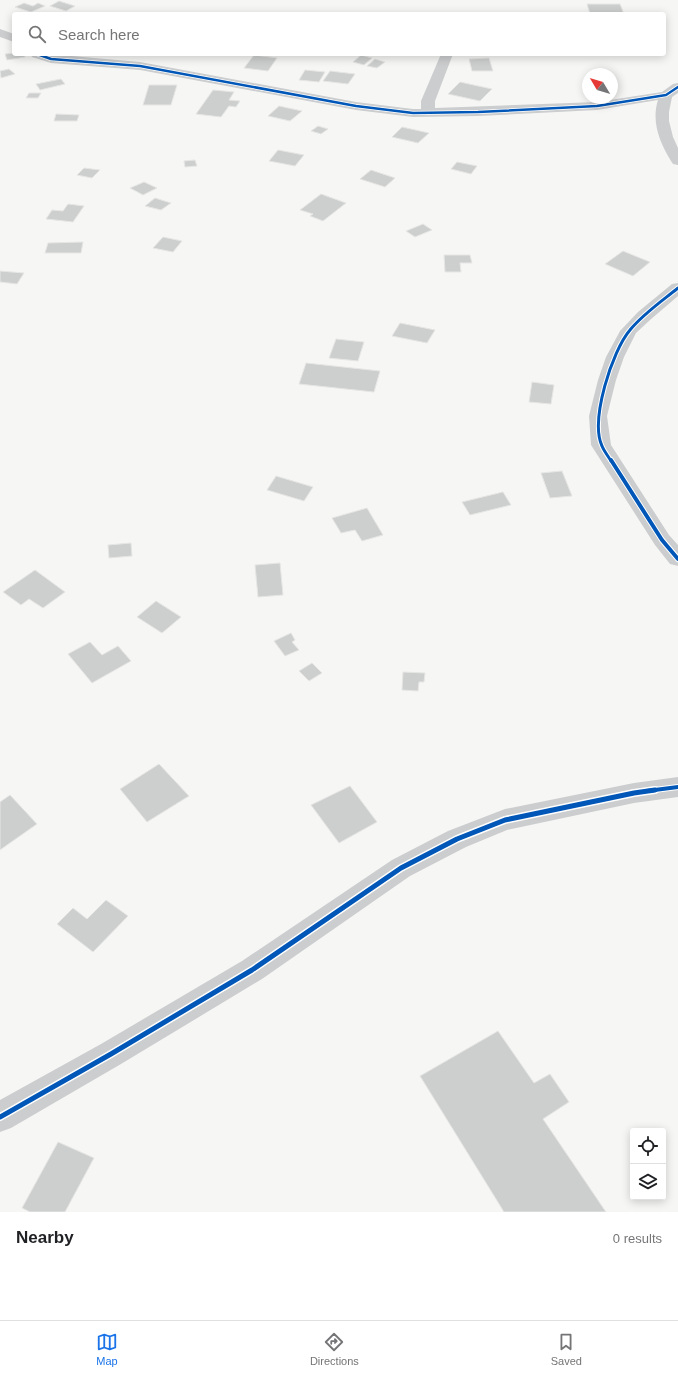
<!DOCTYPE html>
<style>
body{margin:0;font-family:Helvetica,sans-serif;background:#f2f2f2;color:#202124}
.controls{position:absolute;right:12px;bottom:12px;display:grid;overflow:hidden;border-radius:4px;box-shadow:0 2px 10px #0003}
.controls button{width:36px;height:36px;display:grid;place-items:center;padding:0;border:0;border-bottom:1px solid #e0e0e0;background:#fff;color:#202124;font:20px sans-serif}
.compass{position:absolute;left:582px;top:68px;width:36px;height:36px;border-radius:50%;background:#fff;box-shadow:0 2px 10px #0003;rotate:308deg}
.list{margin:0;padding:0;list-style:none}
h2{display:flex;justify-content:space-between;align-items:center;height:52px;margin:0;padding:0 16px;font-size:17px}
h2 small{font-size:13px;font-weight:400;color:#757577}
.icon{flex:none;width:22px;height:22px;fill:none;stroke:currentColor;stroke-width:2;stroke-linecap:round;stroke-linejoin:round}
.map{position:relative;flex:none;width:678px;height:1212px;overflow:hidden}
.search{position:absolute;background:#fff;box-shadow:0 2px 10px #0003;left:12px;right:12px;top:12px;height:44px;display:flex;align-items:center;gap:10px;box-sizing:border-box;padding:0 14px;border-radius:4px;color:#757577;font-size:15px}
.sheet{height:108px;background:#fff}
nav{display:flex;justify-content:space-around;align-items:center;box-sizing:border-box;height:56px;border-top:1px solid #e0e0e0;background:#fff;font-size:11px;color:#757577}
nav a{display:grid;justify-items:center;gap:2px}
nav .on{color:#1a73e8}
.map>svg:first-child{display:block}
</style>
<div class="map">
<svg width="678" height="1212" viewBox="0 0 678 1212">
<rect width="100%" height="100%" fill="#f6f6f5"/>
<!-- building -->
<path fill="#cdcfcf" stroke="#e6e6e4" d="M59,1L75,6L66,11L50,6Z
M24,3L33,6L38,3L45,6L31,12L15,7Z
M587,4H620L624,14H590Z
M14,53V54H24L25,57L7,60L5,54Z
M254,55L277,58L268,71L244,68Z
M361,55L372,58L364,65L353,62Z
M489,58L493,71H472L469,59Z
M375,59L385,62L377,68L367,66Z
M9,69L15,74L1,78L0,71Z
M305,70L325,72L319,82L299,80Z
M330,71L355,74L348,84L323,81Z
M61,79L65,84L40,90L36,84Z
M460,82L492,89L480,101L448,94Z
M149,85H177L171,105H143Z
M213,90L234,92L229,100L240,101L236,107L229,106L221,117L196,114Z
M29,93H41L38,98H26Z
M279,106L302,111L290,121L268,116Z
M56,114L79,115L77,121H54Z
M318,126L328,129L321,134L311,131Z
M402,127L429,133L418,143L392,137Z
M278,150L304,155L295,166L269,161Z
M195,160L197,166L185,167L184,161Z
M457,162L477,166L471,174L451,169Z
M84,168L100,170L92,178L77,175Z
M371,170L395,178L385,187L360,179Z
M144,182L157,188L143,195L130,188Z
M321,194L346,203L323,221L310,216L313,214L300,210Z
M155,198L171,203L161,210L145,206Z
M68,204L84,206L73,222L46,219L52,210L63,211Z
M423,224L432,230L415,237L406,231Z
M163,237L182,241L173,252L153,248Z
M83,242L81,253H45L48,243Z
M623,251L650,262L633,276L605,264Z
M444,255H470L472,263H460L461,272H445Z
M0,271L24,273L17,284L0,282Z
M400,323L435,330L427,343L392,336Z
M336,339L364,342L358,361L329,358Z
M306,363L380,371L374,392L299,384Z
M532,382L554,385L551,404L529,402Z
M562,471L572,496L550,498L541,473Z
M276,476L313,487L304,501L267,490Z
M503,492L511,505L470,515L462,502Z
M367,508L383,535L362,541L355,530L341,533L332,518Z
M131,543L132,556L109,558L108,545Z
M280,563L283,595L258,597L255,565Z
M35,570L65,592L43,608L29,599L21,605L3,592Z
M156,601L181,617L162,633L137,617Z
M291,633L295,640L292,642L299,650L285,656L274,641Z
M90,642L102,655L118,646L131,661L92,683L68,654Z
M312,663L322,673L309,681L299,671Z
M403,672L425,673L424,682H419L418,691L402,690Z
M159,764L189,796L147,822L120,789Z
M350,786L377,822L339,843L311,805Z
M10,795L37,824L0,850V802Z
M106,900L128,916L93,952L57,924L73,908L87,919Z
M498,1031L534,1083L550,1074L569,1102L543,1119L606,1212H504L420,1076Z
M58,1142L94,1158L65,1212H30L22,1208Z"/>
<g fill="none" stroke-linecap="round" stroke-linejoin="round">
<!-- minor -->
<path fill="#cccdce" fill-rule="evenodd" d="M0,29L14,34V42L0,37Z
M31,54H49L140,62L356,102L413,109H421V101L441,54H453L435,101V108L597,102L662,92L673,84L678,83V93L672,97L669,112V121L673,137L678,148V165L673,164L671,161C660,143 651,122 658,100L597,110L478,116L413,117L356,110L140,70L51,63L32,57Z
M678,283V296L650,320L636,333L624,357L616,380L607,416L611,445L669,535L678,545V566L670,564L655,545L591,445L589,416L598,380L606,357L620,331L638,312L672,284Z
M678,777V797L634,803L507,830L466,847L410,876L262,979L121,1064L11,1128L0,1132V1100L101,1044L242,961L392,860L448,831L505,809L634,783Z"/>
<defs>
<path id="cycleway-far3" d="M37,54L51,59L140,66L356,106L413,113L478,112L597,106L666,95L678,87"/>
<path id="cycleway-far2" d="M611,461C608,456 604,451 602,446C590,420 612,351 630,330C643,314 662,301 678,288"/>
<path id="cycleway-far1" d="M611,460L662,540L678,559
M647,791L678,787"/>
<path id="cycleway" d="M0,1117L111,1054L252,970L401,868L457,839L505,820L634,793L655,790"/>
</defs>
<!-- cycleway-far3 casing -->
<use href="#cycleway-far3" stroke="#fff" stroke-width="4"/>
<!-- cycleway-far2 casing -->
<use href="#cycleway-far2" stroke="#fff" stroke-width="5"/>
<!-- cycleway-far1 casing -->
<use href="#cycleway-far1" stroke="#fff" stroke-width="6"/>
<!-- cycleway casing -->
<use href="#cycleway" stroke="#fff" stroke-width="8"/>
<!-- cycleway-far3 -->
<use href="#cycleway-far3" stroke="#0057b8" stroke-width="2.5"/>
<!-- cycleway-far2 -->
<use href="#cycleway-far2" stroke="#0057b8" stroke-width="3"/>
<!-- cycleway-far1 -->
<use href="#cycleway-far1" stroke="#0057b8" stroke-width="4"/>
<!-- cycleway -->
<use href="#cycleway" stroke="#0057b8" stroke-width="5"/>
</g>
</svg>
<div class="controls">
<button><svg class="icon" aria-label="locate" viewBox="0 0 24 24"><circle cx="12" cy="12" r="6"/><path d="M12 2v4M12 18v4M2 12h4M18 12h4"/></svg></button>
<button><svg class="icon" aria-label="layers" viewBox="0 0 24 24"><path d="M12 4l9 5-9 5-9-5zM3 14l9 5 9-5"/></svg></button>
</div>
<svg class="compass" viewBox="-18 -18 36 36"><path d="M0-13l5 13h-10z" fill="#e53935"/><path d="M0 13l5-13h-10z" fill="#757577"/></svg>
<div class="search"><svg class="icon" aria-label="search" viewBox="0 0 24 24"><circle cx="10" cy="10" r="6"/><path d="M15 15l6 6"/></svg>Search here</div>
</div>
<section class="sheet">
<h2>Nearby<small>0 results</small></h2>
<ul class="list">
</ul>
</section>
<nav>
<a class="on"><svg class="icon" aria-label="map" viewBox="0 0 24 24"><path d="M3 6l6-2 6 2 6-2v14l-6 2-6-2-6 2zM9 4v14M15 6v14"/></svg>Map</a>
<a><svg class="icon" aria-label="directions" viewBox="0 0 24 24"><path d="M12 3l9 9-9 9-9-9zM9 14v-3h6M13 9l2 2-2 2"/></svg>Directions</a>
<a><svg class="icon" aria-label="saved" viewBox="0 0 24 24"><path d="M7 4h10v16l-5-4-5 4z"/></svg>Saved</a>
</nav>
